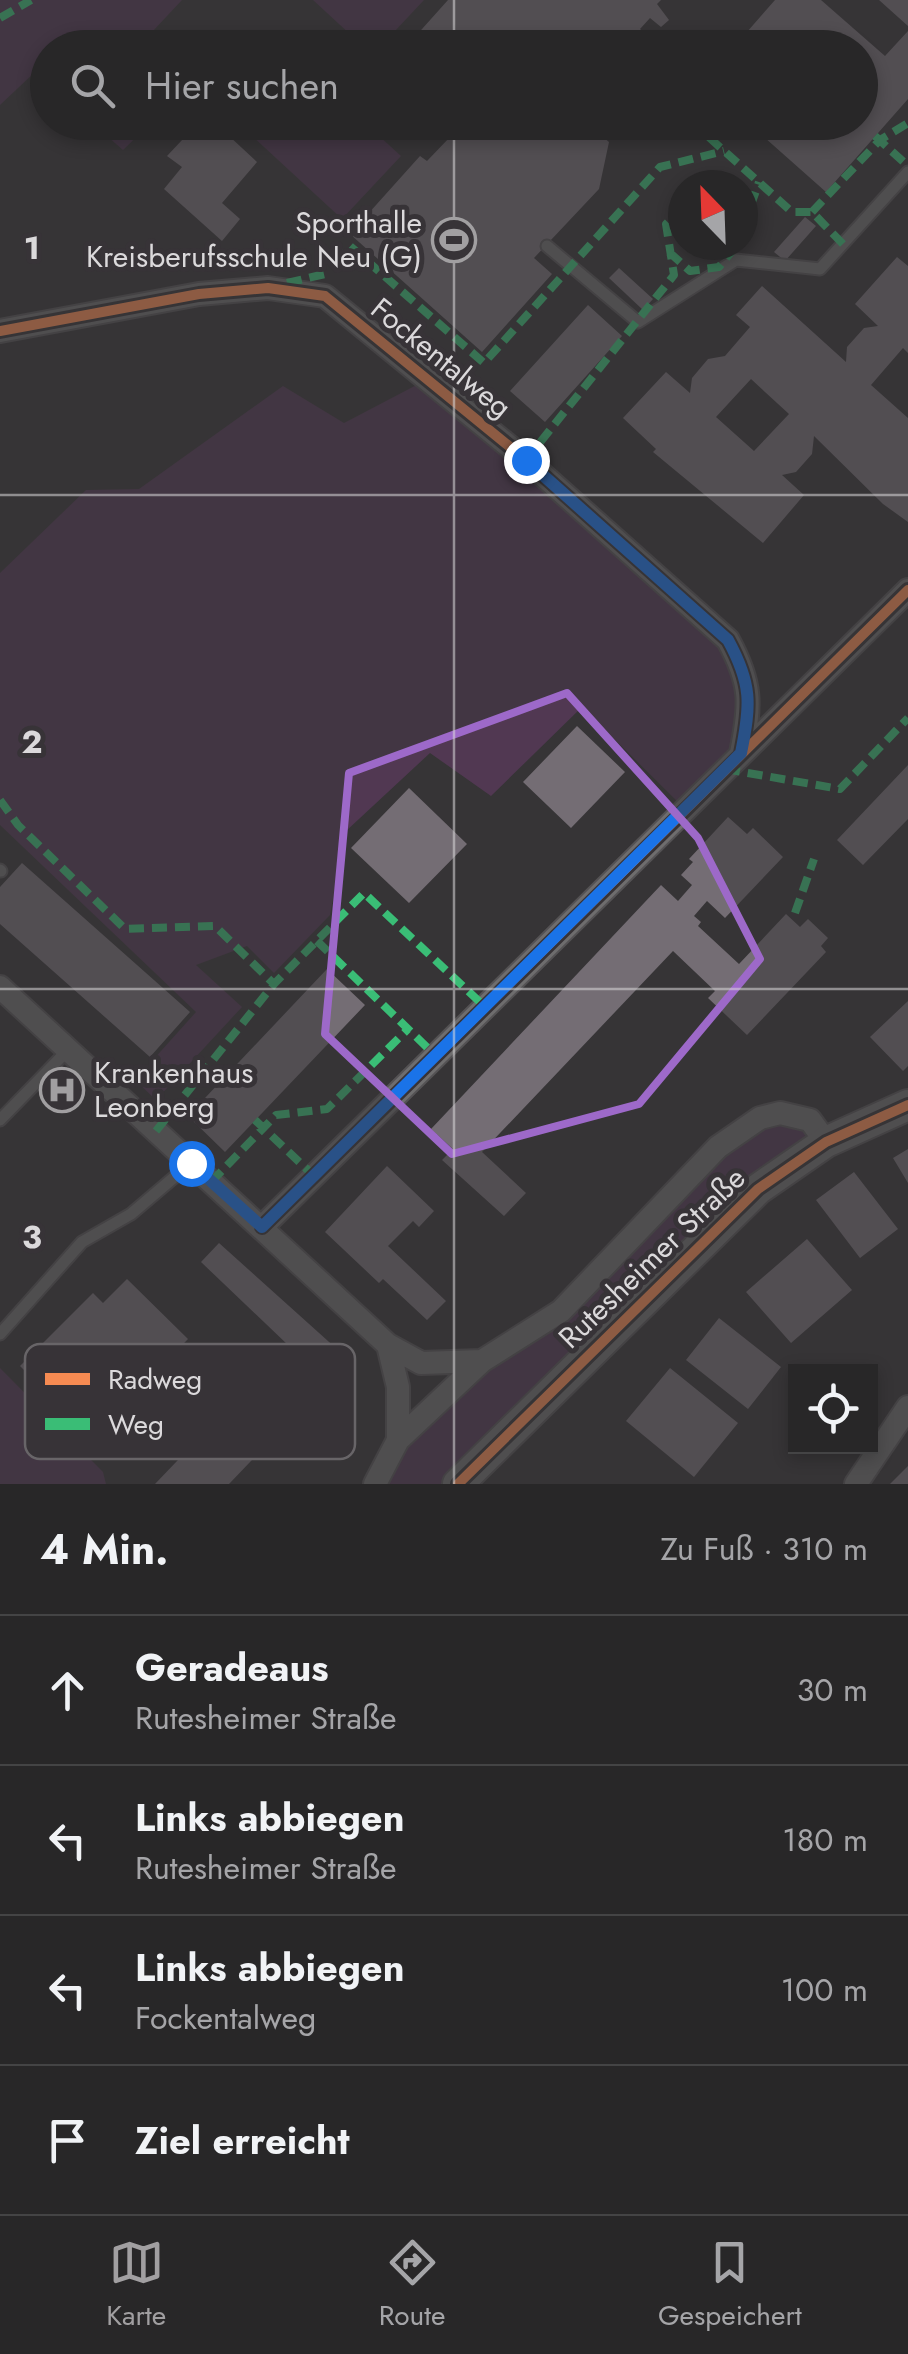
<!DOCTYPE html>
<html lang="de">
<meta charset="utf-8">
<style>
body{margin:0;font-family:Jost,sans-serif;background:#302f30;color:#f1f3f6}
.controls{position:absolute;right:30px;bottom:30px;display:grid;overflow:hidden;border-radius:0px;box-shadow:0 5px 15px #0003}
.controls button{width:90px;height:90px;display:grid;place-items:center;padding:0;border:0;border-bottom:2px solid #444445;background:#282728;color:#f1f3f6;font:50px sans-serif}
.compass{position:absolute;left:668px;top:170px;width:90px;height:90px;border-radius:50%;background:#282728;box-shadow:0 5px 15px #0003;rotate:337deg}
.stop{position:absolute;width:30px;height:30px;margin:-22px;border:8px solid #1a73e8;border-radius:50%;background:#fff}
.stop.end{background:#1a73e8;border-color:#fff;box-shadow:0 2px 10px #0008}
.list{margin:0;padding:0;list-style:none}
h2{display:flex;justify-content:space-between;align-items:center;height:130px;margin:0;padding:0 40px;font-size:42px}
h2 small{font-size:32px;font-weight:400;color:#a5a5a8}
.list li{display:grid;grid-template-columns:65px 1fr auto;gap:30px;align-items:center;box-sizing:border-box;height:150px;padding:0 40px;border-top:2px solid #444445}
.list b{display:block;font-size:38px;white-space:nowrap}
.list p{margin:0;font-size:32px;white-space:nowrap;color:#a5a5a8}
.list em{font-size:32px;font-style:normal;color:#a5a5a8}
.icon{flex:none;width:55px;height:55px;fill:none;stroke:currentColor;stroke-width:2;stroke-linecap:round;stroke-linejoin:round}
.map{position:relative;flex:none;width:908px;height:1484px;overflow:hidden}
.search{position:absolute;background:#282728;box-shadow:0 5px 15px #0003;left:30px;right:30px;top:30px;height:110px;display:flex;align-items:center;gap:25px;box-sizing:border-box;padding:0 35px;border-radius:55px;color:#a5a5a8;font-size:38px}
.sheet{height:730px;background:#282728}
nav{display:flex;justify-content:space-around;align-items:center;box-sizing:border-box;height:140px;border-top:2px solid #444445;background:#282728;font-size:28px;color:#a5a5a8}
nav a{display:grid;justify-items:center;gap:5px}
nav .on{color:#a19fa1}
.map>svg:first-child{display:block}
</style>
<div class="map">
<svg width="908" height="1484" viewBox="0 0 908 1484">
<rect width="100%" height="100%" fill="#363436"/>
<!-- green -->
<path fill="#513852" d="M0,0H182L138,47L48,48L47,82L35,72L0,105Z
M313,0H424L380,47L365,48Z
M92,123H151L123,150Z
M238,123H365L401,156L342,219Z
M428,379L646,564L746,674L741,753L684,808L582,707L491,796L430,753L345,832L330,915L274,973L247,946L196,965L242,1007L156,1100L135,1080L196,1012L0,825V573L86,490L139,489L283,386L344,423Z
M780,1113L826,1142L458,1484H375L398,1440L561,1311L692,1171Z
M0,1368L103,1472L106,1484H0Z"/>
<!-- building -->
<path fill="#746d74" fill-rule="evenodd" d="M448,0H661L657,4L669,20L661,27L650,18L640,29L650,38L642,48H616L611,42L606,48H405Z
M775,0H821L885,56L908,31V99L826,192L747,122H860V48H733Z
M879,0H908V26Z
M199,122H214L257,162L222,203L240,219L222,241L164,189L182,167L167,156Z
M436,122H565L569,127L585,122L609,142L599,189L534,258L552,274L482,352L350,234L420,156L427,161L451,136Z
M805,217L816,226L785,261L774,252Z
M897,257L908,266V353L903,348L871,385L908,418V522L883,504L814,436L812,454L796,472L782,475L804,495L763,543L653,452L656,449L623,418L666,372L690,393L692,378L708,359L725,356L750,327L736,315L762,286L846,362L847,347L864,328L878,326L855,304ZM751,379L789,414L754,451L716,417Z
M619,268L653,299L643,310L609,278Z
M588,305L622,336L545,422L510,391Z
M577,726L625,772L571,828L523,782Z
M908,765V819L863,865L837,840Z
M409,788L467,844L409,903L351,848Z
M728,817L747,834L753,828L783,857L725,918L707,901L694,916L701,922L698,926L739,964L786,914L800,927L808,919L828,938L821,946L826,952L747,1035L708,998L715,991L673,951L482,1152L526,1193L504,1216L442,1160L453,1149L431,1129L661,885L678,901L692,885L681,875L693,862L689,859Z
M22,863L190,1012L150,1057L0,924V887Z
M327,969L365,1005L225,1152L188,1116Z
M908,1001V1066L903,1071L870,1037Z
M908,1149V1183L893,1158Z
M387,1166L434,1211L419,1227L413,1221L388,1246L446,1301L427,1320L383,1279L379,1283L325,1232Z
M854,1172L898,1229L860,1258L816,1200Z
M807,1239L852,1290L791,1343L746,1292Z
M219,1243L348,1359L229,1484H155L288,1345L201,1262Z
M127,1279L188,1339L125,1404L87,1366L54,1400L20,1366L93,1293L103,1303Z
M719,1318L781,1367L748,1409L686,1360Z
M670,1368L738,1423L694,1477L626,1421Z
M908,1466V1484H890Z"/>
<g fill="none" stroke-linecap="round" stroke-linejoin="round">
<defs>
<path id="service" d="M547,246L638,322L736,260L820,269L908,172
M0,870L1,871
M0,1120L69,1049
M0,1334L82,1242L131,1214L191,1163"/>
<path id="minor" d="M0,331L199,294L268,288L325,296L526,460L728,640C752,684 751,704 741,753
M0,987L388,1345L421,1363L482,1361
M262,1227L908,590
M388,1345L398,1387V1440
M375,1484L398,1440L482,1361L561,1311L718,1147L760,1118L780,1113L810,1120L826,1142
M856,1484L908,1407"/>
<path id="tertiary" d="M458,1484L758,1189L826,1142L908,1105"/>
</defs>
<!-- service casing -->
<use href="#service" stroke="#545254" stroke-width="15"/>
<!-- minor casing -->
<use href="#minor" stroke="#545254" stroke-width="26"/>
<!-- tertiary casing -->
<use href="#tertiary" stroke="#545254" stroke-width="34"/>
<!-- service -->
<use href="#service" stroke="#6e6d6e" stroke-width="11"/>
<!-- minor -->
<use href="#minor" stroke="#6e6d6e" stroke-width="22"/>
<!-- tertiary -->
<use href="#tertiary" stroke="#6e6d6e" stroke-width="30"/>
<!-- quiet -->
<path stroke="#3abd76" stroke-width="8" stroke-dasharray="15 8" stroke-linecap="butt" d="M0,18L31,0
M692,122L792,212H812L843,244
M875,136L908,166
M812,212L880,140L908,123
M743,228L759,182
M669,252L690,271L719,267L737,245
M334,262L350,246L484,363L660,167L724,151
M287,283L325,274
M526,460L674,275L666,224L683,207
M725,769L840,789L908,718
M0,800L18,825L125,929L215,926L274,984
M795,913L814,859
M317,941L435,1055
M255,1120L314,1176
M156,1131L274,984L364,893L484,1006
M211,1182L276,1115L327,1109L408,1029"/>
<defs>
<path id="cycleway" d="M0,331L199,294L268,288L325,296L526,460L728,640C752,684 751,704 741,753
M262,1227L908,590
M458,1484L758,1189L826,1142L908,1105"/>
</defs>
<!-- cycleway casing -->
<use href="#cycleway" stroke="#373337" stroke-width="16"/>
<!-- cycleway -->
<use href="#cycleway" stroke="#f68b52" stroke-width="10"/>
</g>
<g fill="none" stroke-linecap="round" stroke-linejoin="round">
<!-- route -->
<path stroke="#1a73e8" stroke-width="12" d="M191,1163L262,1227L741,753C751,704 752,684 728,640L526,460"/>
</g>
<!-- marked area -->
<path d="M0 0H908V1484H0ZM567,693L698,838L760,959L639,1104L452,1154L325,1034L349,773Z" fill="#363436" fill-opacity=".55" fill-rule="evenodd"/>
<path fill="none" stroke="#9d69c9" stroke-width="8" stroke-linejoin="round" d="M567,693L698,838L760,959L639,1104L452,1154L325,1034L349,773Z"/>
<!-- grid -->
<path fill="none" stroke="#dbd9db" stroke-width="2.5" stroke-opacity="0.55" d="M454,0V48M454,122V1484M0,495H908M0,989H908"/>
<!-- icons -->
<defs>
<symbol id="stadium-ring" viewBox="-11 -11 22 22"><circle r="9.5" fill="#373337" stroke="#a19fa1" stroke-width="1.5"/><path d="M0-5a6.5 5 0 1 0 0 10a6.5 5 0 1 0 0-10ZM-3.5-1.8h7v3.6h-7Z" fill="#a19fa1"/></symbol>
<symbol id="hospital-ring" viewBox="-11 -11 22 22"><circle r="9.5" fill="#373337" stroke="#a19fa1" stroke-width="1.5"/><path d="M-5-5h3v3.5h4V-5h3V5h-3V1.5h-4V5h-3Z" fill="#a19fa1"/></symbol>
</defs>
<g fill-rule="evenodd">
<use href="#stadium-ring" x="429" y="215" width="50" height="50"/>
<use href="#hospital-ring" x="37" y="1065" width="50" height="50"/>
</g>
<g text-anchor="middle" stroke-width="10" stroke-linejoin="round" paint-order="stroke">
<!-- poi labels -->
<g font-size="30" fill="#dbd9db" stroke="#373337" text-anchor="end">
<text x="422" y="233">Sporthalle<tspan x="422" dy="34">Kreisberufsschule Neu (G)</tspan></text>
<text x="94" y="1083" text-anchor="start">Krankenhaus<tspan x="94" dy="34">Leonberg</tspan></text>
</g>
<!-- street labels -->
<g font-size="30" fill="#dbd9db" stroke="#373337">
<text transform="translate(441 358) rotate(39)" y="10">Fockentalweg</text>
<text transform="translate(652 1258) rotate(-44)" y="10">Rutesheimer Straße</text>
</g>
</g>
<!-- legend -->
<rect x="25" y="1344" width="330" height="115" rx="15" fill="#373337" stroke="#686568" stroke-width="2.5"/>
<rect x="45" y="1373" width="45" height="12" fill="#f68b52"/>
<rect x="45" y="1418" width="45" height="12" fill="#3abd76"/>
<g font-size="28" fill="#dbd9db">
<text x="108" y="1389">Radweg</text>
<text x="108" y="1434">Weg</text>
</g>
<g font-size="32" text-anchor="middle" font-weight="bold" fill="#dbd9db" stroke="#373337" stroke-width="10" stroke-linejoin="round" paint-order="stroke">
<text x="32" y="259">1</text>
<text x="32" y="753">2</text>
<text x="32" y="1248">3</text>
</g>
</svg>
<div class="controls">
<button><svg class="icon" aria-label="locate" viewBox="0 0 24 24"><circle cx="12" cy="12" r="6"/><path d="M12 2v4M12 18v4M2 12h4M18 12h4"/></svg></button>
</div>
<svg class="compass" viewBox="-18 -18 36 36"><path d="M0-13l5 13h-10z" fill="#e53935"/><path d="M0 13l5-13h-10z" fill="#a5a5a8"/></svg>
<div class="stop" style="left:191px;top:1163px"></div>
<div class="stop end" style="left:526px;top:460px"></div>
<div class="search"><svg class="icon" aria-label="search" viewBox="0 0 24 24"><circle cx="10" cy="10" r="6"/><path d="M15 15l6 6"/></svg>Hier suchen</div>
</div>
<section class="sheet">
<h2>4 Min.<small>Zu Fuß · 310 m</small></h2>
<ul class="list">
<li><svg class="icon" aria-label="ahead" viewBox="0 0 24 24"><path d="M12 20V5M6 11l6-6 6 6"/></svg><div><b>Geradeaus</b><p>Rutesheimer Straße</p></div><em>30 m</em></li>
<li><svg class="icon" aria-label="left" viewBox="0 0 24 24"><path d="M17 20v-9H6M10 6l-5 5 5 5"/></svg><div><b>Links abbiegen</b><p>Rutesheimer Straße</p></div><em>180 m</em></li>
<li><svg class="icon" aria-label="left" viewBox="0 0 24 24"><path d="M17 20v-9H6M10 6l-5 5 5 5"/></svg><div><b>Links abbiegen</b><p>Fockentalweg</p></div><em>100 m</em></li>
<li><svg class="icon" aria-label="arrive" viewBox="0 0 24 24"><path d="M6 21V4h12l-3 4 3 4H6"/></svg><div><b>Ziel erreicht</b></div></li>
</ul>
</section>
<nav>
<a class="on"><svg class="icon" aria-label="map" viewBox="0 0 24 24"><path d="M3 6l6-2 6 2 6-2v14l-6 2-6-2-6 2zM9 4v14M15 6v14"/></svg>Karte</a>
<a><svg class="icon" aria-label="directions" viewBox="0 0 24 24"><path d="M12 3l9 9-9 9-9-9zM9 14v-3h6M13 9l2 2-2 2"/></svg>Route</a>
<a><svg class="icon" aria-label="saved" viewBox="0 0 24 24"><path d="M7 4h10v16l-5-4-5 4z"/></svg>Gespeichert</a>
</nav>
